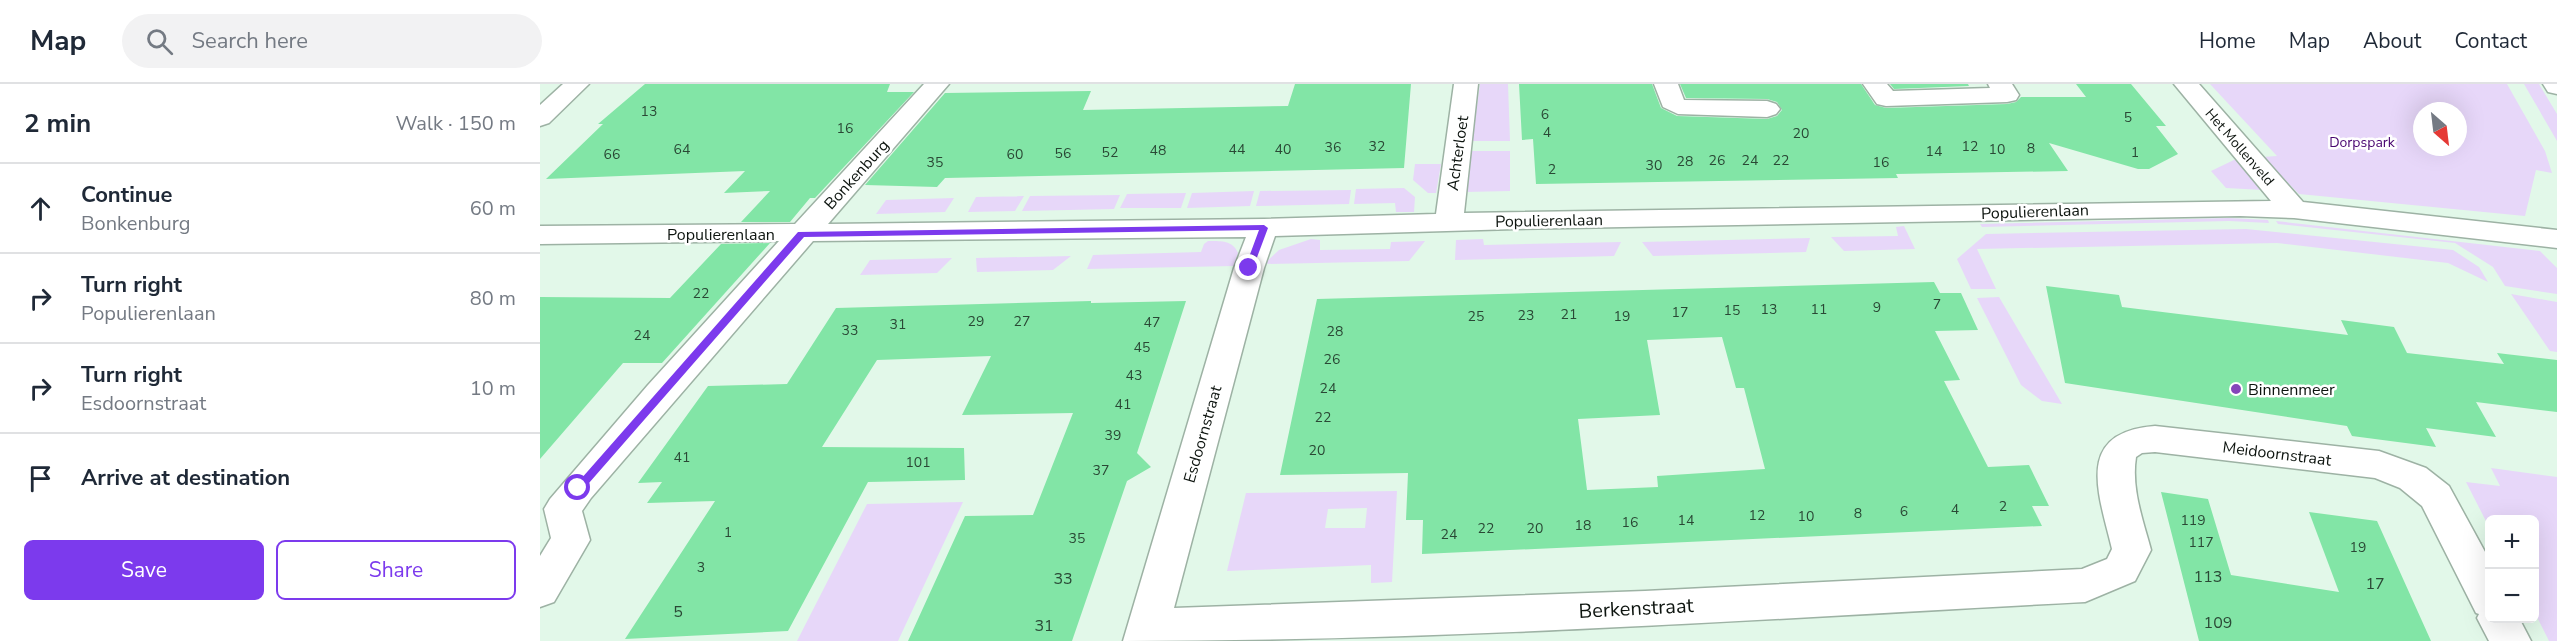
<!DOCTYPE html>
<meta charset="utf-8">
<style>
body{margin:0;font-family:"Nunito Sans",sans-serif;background:#f2f2f3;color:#1f2937}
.controls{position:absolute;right:18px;bottom:18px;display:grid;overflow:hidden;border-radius:9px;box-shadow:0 6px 24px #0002}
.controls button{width:54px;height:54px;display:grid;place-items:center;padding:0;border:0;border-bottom:2px solid #e0e1e3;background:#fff;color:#1f2937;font:30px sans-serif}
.compass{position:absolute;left:1873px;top:18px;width:54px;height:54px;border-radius:50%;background:#fff;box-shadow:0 6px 24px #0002;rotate:152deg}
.stop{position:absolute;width:18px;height:18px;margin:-14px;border:4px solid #7c3aed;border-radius:50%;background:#fff}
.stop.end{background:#7c3aed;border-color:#fff;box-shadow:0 2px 6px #0008}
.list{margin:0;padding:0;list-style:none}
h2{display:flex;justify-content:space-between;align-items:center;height:78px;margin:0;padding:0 24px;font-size:26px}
h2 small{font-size:20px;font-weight:400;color:#747a83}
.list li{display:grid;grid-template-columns:39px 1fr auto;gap:18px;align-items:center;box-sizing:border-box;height:90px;padding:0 24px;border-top:2px solid #e0e1e3}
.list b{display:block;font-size:22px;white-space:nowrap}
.list p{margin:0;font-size:20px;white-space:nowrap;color:#747a83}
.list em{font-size:20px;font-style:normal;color:#747a83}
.actions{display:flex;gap:12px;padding:18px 24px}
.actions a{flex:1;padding:14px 0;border:2px solid #7c3aed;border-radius:9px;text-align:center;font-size:21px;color:#7c3aed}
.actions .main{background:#7c3aed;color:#fff}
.icon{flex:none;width:33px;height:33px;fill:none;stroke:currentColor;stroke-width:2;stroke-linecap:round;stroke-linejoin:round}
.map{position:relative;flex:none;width:2017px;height:557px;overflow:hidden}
header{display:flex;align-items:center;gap:36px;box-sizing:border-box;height:84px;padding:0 30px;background:#fff;border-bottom:2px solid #e0e1e3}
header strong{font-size:28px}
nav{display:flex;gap:33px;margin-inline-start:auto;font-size:21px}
.search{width:420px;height:54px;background:#f2f2f3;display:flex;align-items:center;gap:15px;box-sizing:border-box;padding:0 21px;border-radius:33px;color:#747a83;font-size:22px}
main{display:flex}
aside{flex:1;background:#fff}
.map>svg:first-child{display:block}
</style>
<header>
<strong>Map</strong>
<div class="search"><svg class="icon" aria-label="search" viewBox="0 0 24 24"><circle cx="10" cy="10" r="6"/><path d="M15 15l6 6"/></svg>Search here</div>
<nav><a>Home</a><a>Map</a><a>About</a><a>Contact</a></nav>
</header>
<main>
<aside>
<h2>2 min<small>Walk · 150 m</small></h2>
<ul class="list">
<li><svg class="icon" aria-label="ahead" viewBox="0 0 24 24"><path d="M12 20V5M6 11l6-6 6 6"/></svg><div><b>Continue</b><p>Bonkenburg</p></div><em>60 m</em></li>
<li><svg class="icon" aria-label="right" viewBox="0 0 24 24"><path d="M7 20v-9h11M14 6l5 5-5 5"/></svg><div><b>Turn right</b><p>Populierenlaan</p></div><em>80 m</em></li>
<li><svg class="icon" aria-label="right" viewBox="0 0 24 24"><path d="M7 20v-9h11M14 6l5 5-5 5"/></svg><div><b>Turn right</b><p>Esdoornstraat</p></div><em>10 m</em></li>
<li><svg class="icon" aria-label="arrive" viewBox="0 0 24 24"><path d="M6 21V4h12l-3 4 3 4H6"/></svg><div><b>Arrive at destination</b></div></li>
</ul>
<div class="actions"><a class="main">Save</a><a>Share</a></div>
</aside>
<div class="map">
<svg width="2017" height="557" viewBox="0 0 2017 557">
<rect width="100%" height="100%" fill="#e2f8e9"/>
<!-- green -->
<path fill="#e7d7f9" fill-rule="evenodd" d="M940,0H968L970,57H932Z
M1670,0H1967L2005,67L2012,89L1996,86L1985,132L1759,110L1722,73L1737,72ZM1882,27H1918V63H1882Z
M1984,0H1999L2017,30V57Z
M931,67H970V107L925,108Z
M1696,75L1723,106L1686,104L1671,87Z
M875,80H901L896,109H888L873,96Z
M864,104L875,113L874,128H856L855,119L814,120L816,105Z
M811,106L809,120L716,122L720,107Z
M714,107L710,122L647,124L652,109Z
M646,109L641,124H580L587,110Z
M580,111L574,125L482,127L490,112Z
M484,112L475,127L428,128L436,113Z
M414,114L405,128L336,130L346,116Z
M1688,134L1728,136L1729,139L1689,137L1442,143L1440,140Z
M1736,137L2000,167L2017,184V210L1965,202L1953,183L1915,159L1738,140Z
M1364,142L1375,165L1304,167L1291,153L1358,152L1356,143Z
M1706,145L1913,166L1939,183L1948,198L1908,179L1737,159L1437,165L1456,205H1431L1417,175L1446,150Z
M1270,154L1266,168L1113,172L1102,158Z
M771,155L780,156V166L850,165L851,158L885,157L869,177L724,180L739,166Z
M943,155L944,161L1081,158L1074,172L915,176L916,156Z
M668,157C680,157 693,156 698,169L694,182L547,185L553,171L661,168L664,160Z
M531,172L513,186L437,188L436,174Z
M412,174L397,189L320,191L330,176Z
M1971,210L2017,218V268L2010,267Z
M1459,213L1522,320L1502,317L1481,301L1437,214Z
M1951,384L2017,393V557H2009L1995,529L1994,436H1950L1949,443L1926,398L1960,402Z
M857,407L852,498L831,499V481L687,487L706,409ZM827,424L825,444H785L788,425Z
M423,418L358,557H257L327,420Z"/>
<!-- building -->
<path fill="#82e5a6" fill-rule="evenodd" d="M105,0H350L347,8H374L275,114H270L250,138H201L230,107L184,109L205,87L6,95L63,40H58Z
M755,0H871L864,84L405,94L397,103L325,101L405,9L551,7L543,26L748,22Z
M979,0H1112L1121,24L1137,32L1227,35L1237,32L1242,26L1237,18L1227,15L1146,14L1140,0H1321L1335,21L1346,24L1467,20L1476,18L1481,13H1546L1536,0H1591L1626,42H1616L1638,70L1609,85H1598L1509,59L1528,87L1356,90L1358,94L996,100L993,55L982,56Z
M1350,0H1428L1429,2L1354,5Z
M230,159L122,279H83L0,375V213L130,214L181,160Z
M1394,198L1400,209H1421L1438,246L1395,247L1420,296L1404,297L1448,383L1489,381L1509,422H1492L1502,442L882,470L883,436H866L868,389L740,391L777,215ZM1182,253L1196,304H1204L1225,385L1117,392L1118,403L1047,406L1038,335L1120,331L1107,256Z
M1506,202L1579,211L1582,223L1808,251L1801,236L1854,243L1867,269L1964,280L1957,269L2017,276V328L1936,318L1956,353L1886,344L1896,363L1812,352L1807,342L1525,299Z
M551,217V219L646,217L597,369L611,383L587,397L532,557H368L425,432L493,431L533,329L422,331L451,272L337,276L282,363L424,364L425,396L328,398L248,547L85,555L175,417L107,419L122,398L98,399L168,302L247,300L296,224Z
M1621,408L1668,415L1691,491L1799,508L1769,428L1837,437L1891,557H1659Z"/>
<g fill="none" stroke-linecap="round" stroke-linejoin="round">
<defs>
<path id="street" d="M23,0H49L9,39L0,42V21Z
M384,0H409L288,140L724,135L896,130L914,0H938L924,129L1731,117L1634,0H1659L1763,118L2017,146V164L1754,134L1700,132L975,145L735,152L724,184L634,524L1105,507L1542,485L1567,475L1572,465C1559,410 1533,348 1615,342L1839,367L1886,384L1909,402L1950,477V534H1979L1991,557H1949L1937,534L1939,530L1936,529L1882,422L1860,404L1835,394L1615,368L1602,369L1596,373C1591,405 1603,436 1611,466L1595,497L1545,518C1225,535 904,557 583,557L694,184L706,153L273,157L51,414L42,427L50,456L14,518L0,523V472L11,454L4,425L10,415L108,301L239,157L0,160V142L255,140Z
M1114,0H1138L1144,16L1227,17L1236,20L1240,25L1236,30L1227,33L1138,30L1123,23Z
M1323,0H1347L1353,7L1450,4L1448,0H1472L1479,11L1476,16L1467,18L1346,22L1337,20Z"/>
<path id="secondary" d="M2003,0H2017V10L2008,8Z"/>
</defs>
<!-- street casing -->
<use href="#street" stroke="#9db2a4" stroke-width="3"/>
<!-- secondary casing -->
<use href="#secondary" stroke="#9db2a4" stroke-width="3"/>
<!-- street -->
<use href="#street" fill="#fff" fill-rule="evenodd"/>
<!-- secondary -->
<use href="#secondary" fill="#fff" fill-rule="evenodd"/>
</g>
<!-- route -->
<path fill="#7c3aed" d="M724,141L728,144L713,184L709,187L705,184L719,146L264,153L42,407H34L33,404L258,148Z"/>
<!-- markers -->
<circle fill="#8545ba" stroke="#fff" stroke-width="2" cx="1696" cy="305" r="6"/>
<g text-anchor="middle" stroke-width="5" stroke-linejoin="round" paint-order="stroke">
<!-- number labels -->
<g font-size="14" fill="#2a4835">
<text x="109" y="32">13</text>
<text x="1005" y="35">6</text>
<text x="1588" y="38">5</text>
<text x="305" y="49">16</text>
<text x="1007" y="53">4</text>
<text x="1261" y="54">20</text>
<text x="837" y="67">32</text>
<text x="1430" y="67">12</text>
<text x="793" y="68">36</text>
<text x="1491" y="69">8</text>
<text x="142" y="70">64</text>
<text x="697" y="70">44</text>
<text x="743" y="70">40</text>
<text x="1457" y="70">10</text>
<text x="618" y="71">48</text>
<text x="1394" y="72">14</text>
<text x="570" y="73">52</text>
<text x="1595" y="73">1</text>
<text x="523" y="74">56</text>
<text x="72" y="75">66</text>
<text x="475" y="75">60</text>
<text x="1177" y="81">26</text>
<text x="1210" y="81">24</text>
<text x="1241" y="81">22</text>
<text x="1145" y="82">28</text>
<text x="395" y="83">35</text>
<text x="1341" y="83">16</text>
<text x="1114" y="86">30</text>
<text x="1012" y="90">2</text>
<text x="161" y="214">22</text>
<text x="1397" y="225">7</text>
<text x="1337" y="228">9</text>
<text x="1229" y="230">13</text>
<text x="1279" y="230">11</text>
<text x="1192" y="231">15</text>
<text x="1140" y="233">17</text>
<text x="1029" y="235">21</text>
<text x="986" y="236">23</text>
<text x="936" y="237">25</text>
<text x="1082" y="237">19</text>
<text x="436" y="242">29</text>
<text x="482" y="242">27</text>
<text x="612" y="243">47</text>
<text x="358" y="245">31</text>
<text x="310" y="251">33</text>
<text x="795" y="252">28</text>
<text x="102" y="256">24</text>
<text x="602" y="268">45</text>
<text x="792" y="280">26</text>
<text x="594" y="296">43</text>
<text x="788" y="309">24</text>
<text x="583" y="325">41</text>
<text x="783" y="338">22</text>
<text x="573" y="356">39</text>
<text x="777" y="371">20</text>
<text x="142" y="378">41</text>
<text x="378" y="383">101</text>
<text x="561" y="391">37</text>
<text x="1463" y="427">2</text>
<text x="1415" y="430">4</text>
<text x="1364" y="432">6</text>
<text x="1318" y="434">8</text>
<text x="1217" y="436">12</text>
<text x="1266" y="437">10</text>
<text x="1146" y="441">14</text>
<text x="1653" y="441">119</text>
<text x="1090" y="443">16</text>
<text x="1043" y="446">18</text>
<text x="946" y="449">22</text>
<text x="995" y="449">20</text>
<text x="188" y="453">1</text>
<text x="909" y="455">24</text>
<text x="537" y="459">35</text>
<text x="1661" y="463">117</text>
<text x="1818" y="468">19</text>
<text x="161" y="488">3</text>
</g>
<!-- far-park labels -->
<g font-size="14" fill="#480570" stroke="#fff">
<text x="1822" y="63">Dorpspark</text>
</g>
<!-- far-street labels -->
<g font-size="14" fill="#0d140f" stroke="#fff">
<text transform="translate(1700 63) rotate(49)" y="5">Het Mollenveld</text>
</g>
<!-- street labels -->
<g font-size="16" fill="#0d140f" stroke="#fff">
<text transform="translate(917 69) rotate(-82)" y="6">Achterloet</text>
<text transform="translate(316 90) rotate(-48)" y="6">Bonkenburg</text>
<text transform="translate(1495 127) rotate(-2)" y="6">Populierenlaan</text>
<text transform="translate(1009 136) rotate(-1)" y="6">Populierenlaan</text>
<text x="181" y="156">Populierenlaan</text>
<text transform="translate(662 350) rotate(-74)" y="6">Esdoornstraat</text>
<text transform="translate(1737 369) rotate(7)" y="6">Meidoornstraat</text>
</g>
<!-- poi labels -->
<g font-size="16" fill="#0d140f" stroke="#fff" text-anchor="start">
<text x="1708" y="311">Binnenmeer</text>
</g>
<!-- near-number labels -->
<g font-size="16" fill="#2a4835">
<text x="1668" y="498">113</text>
<text x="523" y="500">33</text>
<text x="1835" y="505">17</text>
<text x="138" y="533">5</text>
<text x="1678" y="544">109</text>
<text x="504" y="547">31</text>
</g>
<!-- near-street labels -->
<g font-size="20" fill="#0d140f" stroke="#fff">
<text transform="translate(1096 524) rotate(-3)" y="7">Berkenstraat</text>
</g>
</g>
</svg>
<div class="controls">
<button>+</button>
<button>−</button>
</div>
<svg class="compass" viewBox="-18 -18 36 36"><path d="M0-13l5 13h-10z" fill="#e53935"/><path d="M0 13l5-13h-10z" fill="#747a83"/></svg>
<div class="stop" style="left:38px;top:404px"></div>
<div class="stop end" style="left:709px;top:184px"></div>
</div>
</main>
